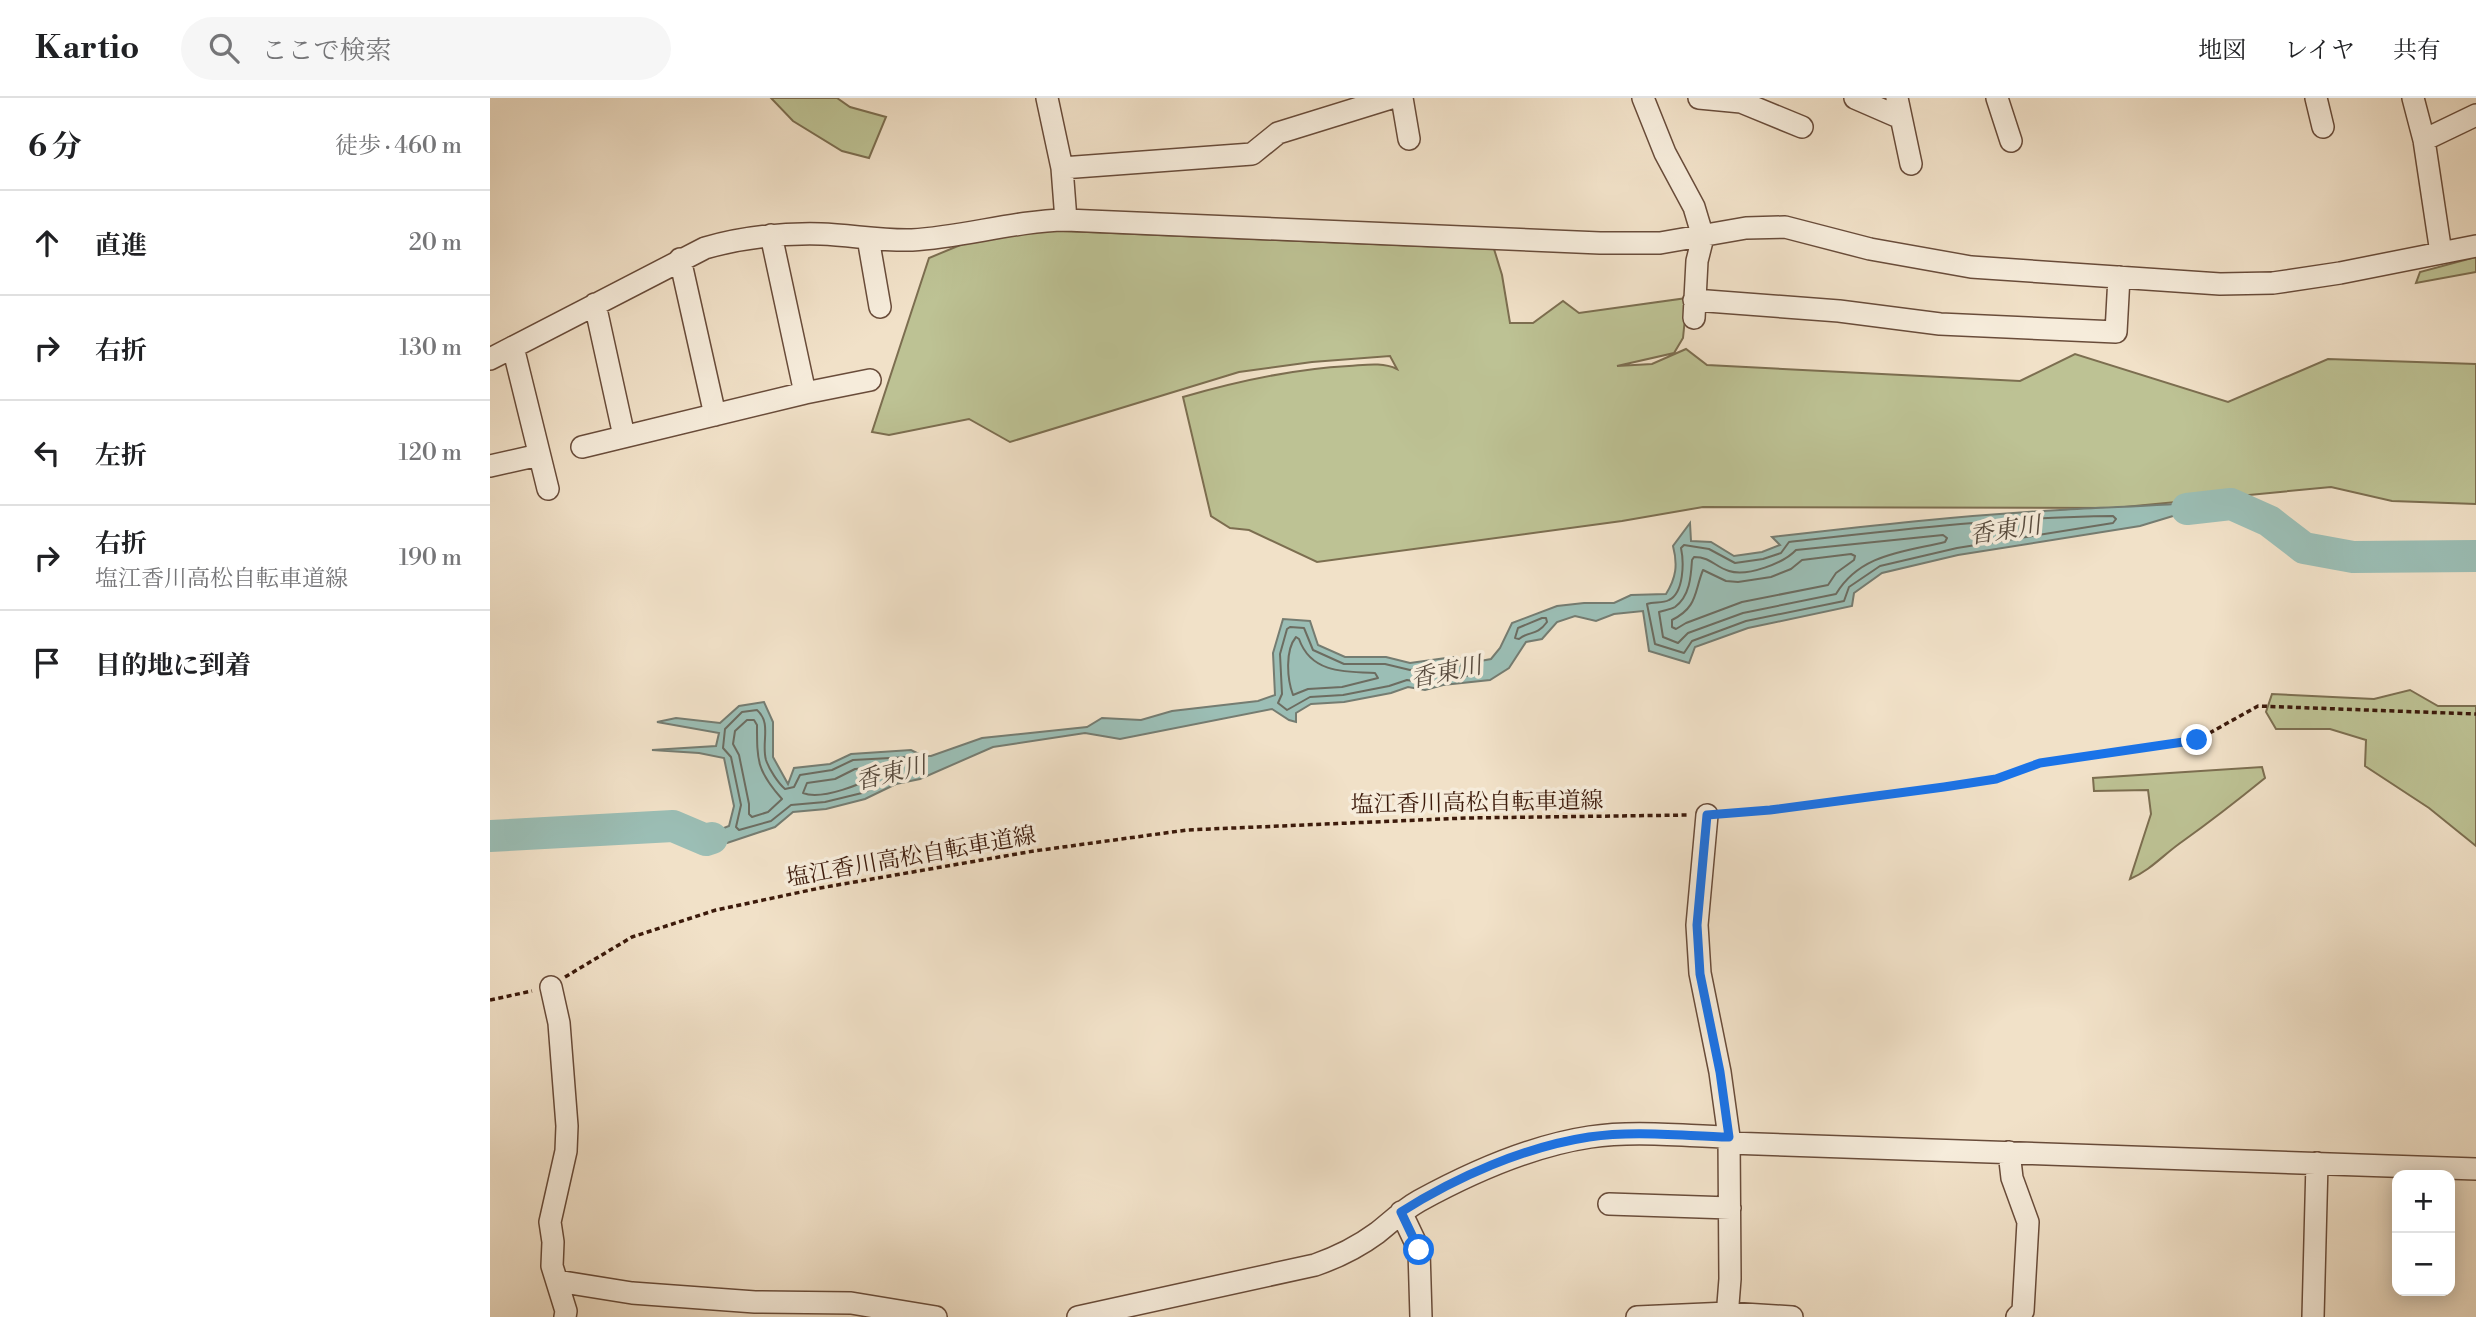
<!DOCTYPE html>
<html lang="ja">
<meta charset="utf-8">
<style>
body{margin:0;font-family:"Libre Bodoni","Noto Serif JP",serif;background:#f6f6f6;color:#202124}
.controls{position:absolute;right:21px;bottom:21px;display:grid;overflow:hidden;border-radius:14px;box-shadow:0 4px 18px #0003}
.controls button{width:63px;height:63px;display:grid;place-items:center;padding:0;border:0;border-bottom:2px solid #e0e0e0;background:#fff;color:#202124;font:35px sans-serif}
.stop{position:absolute;width:21px;height:21px;margin:-16px;border:5px solid #1a73e8;border-radius:50%;background:#fff}
.stop.end{background:#1a73e8;border-color:#fff;box-shadow:0 2px 7px #0008}
.list{margin:0;padding:0;list-style:none}
h2{display:flex;justify-content:space-between;align-items:center;height:91px;margin:0;padding:0 28px;font-size:30px}
h2 small{font-size:23px;font-weight:400;color:#757577}
.list li{display:grid;grid-template-columns:46px 1fr auto;gap:21px;align-items:center;box-sizing:border-box;height:105px;padding:0 28px;border-top:2px solid #e0e0e0}
.list b{display:block;font-size:26px;white-space:nowrap}
.list p{margin:0;font-size:23px;white-space:nowrap;color:#757577}
.list em{font-size:23px;font-style:normal;color:#757577}
.icon{flex:none;width:38px;height:38px;fill:none;stroke:currentColor;stroke-width:2;stroke-linecap:round;stroke-linejoin:round}
.map{position:relative;flex:none;width:1986px;height:1219px;overflow:hidden}
header{display:flex;align-items:center;gap:42px;box-sizing:border-box;height:98px;padding:0 35px;background:#fff;border-bottom:2px solid #e0e0e0}
header strong{font-size:33px}
nav{display:flex;gap:38px;margin-inline-start:auto;font-size:24px}
.search{width:490px;height:63px;background:#f6f6f6;display:flex;align-items:center;gap:18px;box-sizing:border-box;padding:0 24px;border-radius:38px;color:#757577;font-size:26px}
main{display:flex}
aside{flex:1;background:#fff}
.map>svg:first-child{display:block}
</style>
<header>
<strong>Kartio</strong>
<div class="search"><svg class="icon" aria-label="search" viewBox="0 0 24 24"><circle cx="10" cy="10" r="6"/><path d="M15 15l6 6"/></svg>ここで検索</div>
<nav><a>地図</a><a>レイヤ</a><a>共有</a></nav>
</header>
<main>
<aside>
<h2>6 分<small>徒歩 · 460 m</small></h2>
<ul class="list">
<li><svg class="icon" aria-label="ahead" viewBox="0 0 24 24"><path d="M12 20V5M6 11l6-6 6 6"/></svg><div><b>直進</b></div><em>20 m</em></li>
<li><svg class="icon" aria-label="right" viewBox="0 0 24 24"><path d="M7 20v-9h11M14 6l5 5-5 5"/></svg><div><b>右折</b></div><em>130 m</em></li>
<li><svg class="icon" aria-label="left" viewBox="0 0 24 24"><path d="M17 20v-9H6M10 6l-5 5 5 5"/></svg><div><b>左折</b></div><em>120 m</em></li>
<li><svg class="icon" aria-label="right" viewBox="0 0 24 24"><path d="M7 20v-9h11M14 6l5 5-5 5"/></svg><div><b>右折</b><p>塩江香川高松自転車道線</p></div><em>190 m</em></li>
<li><svg class="icon" aria-label="arrive" viewBox="0 0 24 24"><path d="M6 21V4h12l-3 4 3 4H6"/></svg><div><b>目的地に到着</b></div></li>
</ul>
</aside>
<div class="map">
<svg width="1986" height="1219" viewBox="0 0 1986 1219">
<rect width="100%" height="100%" fill="#f1e1c8"/>
<filter id="stains"><feTurbulence type="fractalNoise" baseFrequency=".00286" numOctaves="4"/><feColorMatrix values="0 0 0 0 .2 0 0 0 0 .09 0 0 0 0 .02 0 0 0 .5 -.17"/></filter>
<radialGradient id="worn" r=".72"><stop offset=".6" stop-color="#630" stop-opacity="0"/><stop offset="1" stop-color="#630" stop-opacity=".3"/></radialGradient>
<!-- green -->
<path fill="#bdc294" stroke="#7c6e50" stroke-width="2" d="M281,0H347L360,9L396,19L379,60L352,53L303,23Z
M549,132L1004,151L1012,177L1020,225H1043L1073,203L1089,215L1197,200L1193,240L1184,255L1127,268L1162,266L1196,251L1217,267L1530,283L1585,256L1738,304L1838,261L1986,266V406L1902,403L1841,389L1624,410L1213,409L1132,423L827,464L759,432L740,430L721,418L693,299C748,283 802,271 859,268C876,267 892,264 907,271L900,258L822,264L749,274L520,344L479,321L399,337L382,334L439,160L480,143Z
M1986,159V174L1926,185L1930,174Z
M1920,592L1948,608H1986V748L1939,710L1875,668L1876,642L1840,631H1786L1776,614L1782,596L1884,601Z
M1772,669L1775,680C1748,702 1721,723 1693,743C1674,756 1661,772 1640,781L1661,716L1658,692L1604,693L1603,680Z"/>
<!-- water -->
<path fill="#9bbeb5" stroke="#757c71" stroke-width="2" d="M1714,404L1741,406L1683,418L1650,428L1468,457L1392,475L1364,495L1362,508L1258,530L1205,549L1199,565L1159,553L1153,513L1124,516L1106,523L1085,518L1067,524L1052,541L1036,544L1019,570L1000,582L953,587L935,592L918,589L901,595L854,604L821,606L806,615V624L799,622L782,611L630,641L595,635L503,649L430,681L406,686L375,701L336,711L303,714L285,729L237,745C230,745 225,747 219,747C204,747 192,739 183,728L198,727L216,737L239,728L244,708L234,660L209,655L162,652L226,648L229,635L167,624L186,620L230,625L249,608L274,604L283,624V659L298,686L304,670L340,666L361,656L421,652L433,658H441L492,640L597,629L612,620L651,622L682,613L768,603L785,597L783,555L793,521L820,523L828,547L855,559H896L920,565L963,559L985,564L1001,561L1010,550L1022,525L1067,508L1094,505H1124L1141,497L1176,496C1186,480 1188,467 1183,448L1200,425L1201,443L1221,444L1244,458L1272,454L1290,447L1282,439C1378,428 1474,417 1570,412C1618,409 1666,408 1714,404Z"/>
<g fill="none" stroke-linecap="round" stroke-linejoin="round">
<!-- shore -->
<path stroke="#6c6c60" stroke-width="2" d="M1623,418L1626,421L1623,425L1467,450L1390,468L1359,489L1354,503L1256,523L1202,543L1194,555L1165,546L1157,506C1164,503 1172,506 1179,502C1194,495 1194,464 1191,450L1194,447L1219,451L1245,465L1273,461L1291,455L1299,444C1406,432 1515,419 1623,418Z
M1453,437L1457,440L1455,444C1413,454 1370,456 1346,496L1253,515L1198,535L1188,545L1173,539L1169,514C1174,512 1180,512 1185,509C1200,498 1201,478 1202,462L1204,459C1221,459 1225,469 1239,473C1257,479 1294,465 1306,452Z
M1361,456L1365,458L1364,462L1346,475L1338,487L1252,504L1196,525L1186,531L1182,529V522C1208,509 1204,494 1213,472L1236,483L1248,484L1281,479L1301,471L1312,462Z
M1052,520H1056L1057,524C1046,539 1040,532 1029,541L1025,540L1028,530Z
M800,529L814,530L823,552L854,566H895L920,572L962,566L982,570L984,574L982,577L935,585L917,582L899,588L853,597L820,599L797,612L788,605L792,596L790,556L797,531Z
M806,539L809,541C821,575 854,574 885,575L888,580L852,589L818,591L803,597C797,581 795,552 806,539Z
M267,612C282,625 271,645 276,662C279,671 288,685 295,691L304,689L310,677L342,672L363,662L419,659L433,666L435,670L428,674L404,680L372,695L335,704L301,707L281,723L249,732L246,729L251,707L241,659L233,650L235,631L252,614Z
M257,622H264L267,627C267,663 267,673 292,701L278,714L262,719L259,716V706L249,657L243,646L245,633Z
M389,669L392,672L391,676C373,685 332,703 313,695L317,685L345,681L365,671Z"/>
<!-- river -->
<path stroke="#9bbeb5" stroke-width="32" d="M1697,411L1741,406L1779,423L1814,450L1863,459L1986,458
M0,738L183,728L216,742L222,740"/>
<defs>
<path id="street" d="M557,0L572,70L576,122
M912,0L919,41
M1153,0L1175,55L1204,109L1213,139L1207,163L1204,220
M1209,0L1251,4L1312,29
M1365,0L1411,20
M1407,0L1421,66
M1507,0L1521,43
M1826,0L1833,29
M1923,0L1934,42L1951,155
M1934,42L1986,17
M572,70L762,56L788,35L901,0
M281,137L315,295
M378,140L390,209
M190,161L225,317
M1204,202L1349,213L1450,226L1626,234L1629,179
M105,206L134,338
M23,249L58,391
M0,261L215,150C253,139 290,135 331,136C361,137 391,143 422,142C474,139 524,123 576,122L1110,145H1170L1256,130L1295,129L1380,151L1481,169L1730,186L1783,185L1850,175L1986,148
M92,349L315,295L380,282
M0,368L49,357
M1217,717L1207,827L1210,875L1230,974L1239,1039L1240,1181L1237,1219
M61,889L69,925L77,1028L76,1053L60,1124L63,1144L62,1168L76,1213L75,1219
M1239,1045L1986,1071
M1519,1054L1522,1080L1538,1124L1533,1213L1527,1219
M1119,1106L1240,1110
M911,1114L929,1152L931,1219
M67,1183L142,1195L265,1204L361,1205L446,1219
M588,1219L825,1167C848,1159 868,1149 887,1135C901,1124 913,1112 929,1103C982,1074 1040,1048 1100,1039C1145,1032 1193,1038 1239,1039
M1147,1219L1238,1215L1302,1219
M1823,1219L1827,1065"/>
</defs>
<!-- street casing -->
<use href="#street" stroke="#694c3a" stroke-width="24"/>
<!-- path -->
<path stroke="#3c1a0b" stroke-width="3.5" stroke-dasharray="5 3.5" stroke-linecap="butt" d="M1235,715L1280,712L1454,689L1506,681L1550,665L1707,642L1768,608L1986,616
M75,879L142,839L226,812L330,790L544,753L697,732L976,720L1199,717
M0,902L42,893"/>
<!-- street -->
<use href="#street" stroke="#f6ecdb" stroke-width="21"/>
</g>
<g fill="none" stroke-linecap="round" stroke-linejoin="round">
<!-- route -->
<path stroke="#1a73e8" stroke-width="9" d="M929,1152L911,1114C966,1079 1034,1049 1099,1039C1145,1032 1193,1038 1239,1039L1230,974L1210,876L1207,827L1217,717L1280,712L1454,689L1506,681L1550,665L1707,642"/>
</g>
<g text-anchor="middle" stroke-width="7" stroke-linejoin="round" paint-order="stroke">
<!-- street labels -->
<g font-size="23" fill="#3c1a0b" stroke="#f6ecdb">
<text transform="translate(987 704) rotate(-1)" y="8">塩江香川高松自転車道線</text>
<text transform="translate(421 758) rotate(-10)" y="8">塩江香川高松自転車道線</text>
</g>
<!-- water labels -->
<g font-size="24" font-style="italic" fill="#584b3e" stroke="#f6ecdb">
<text transform="translate(1515 432) rotate(-9)" y="8">香東川</text>
<text transform="translate(956 574) rotate(-12)" y="8">香東川</text>
<text transform="translate(401 675) rotate(-14)" y="8">香東川</text>
</g>
</g>
<rect width="100%" height="100%" filter="url(#stains)"/>
<rect width="100%" height="100%" fill="url(#worn)"/>
</svg>
<div class="controls">
<button>+</button>
<button>−</button>
</div>
<div class="stop" style="left:929px;top:1152px"></div>
<div class="stop end" style="left:1707px;top:642px"></div>
</div>
</main>
